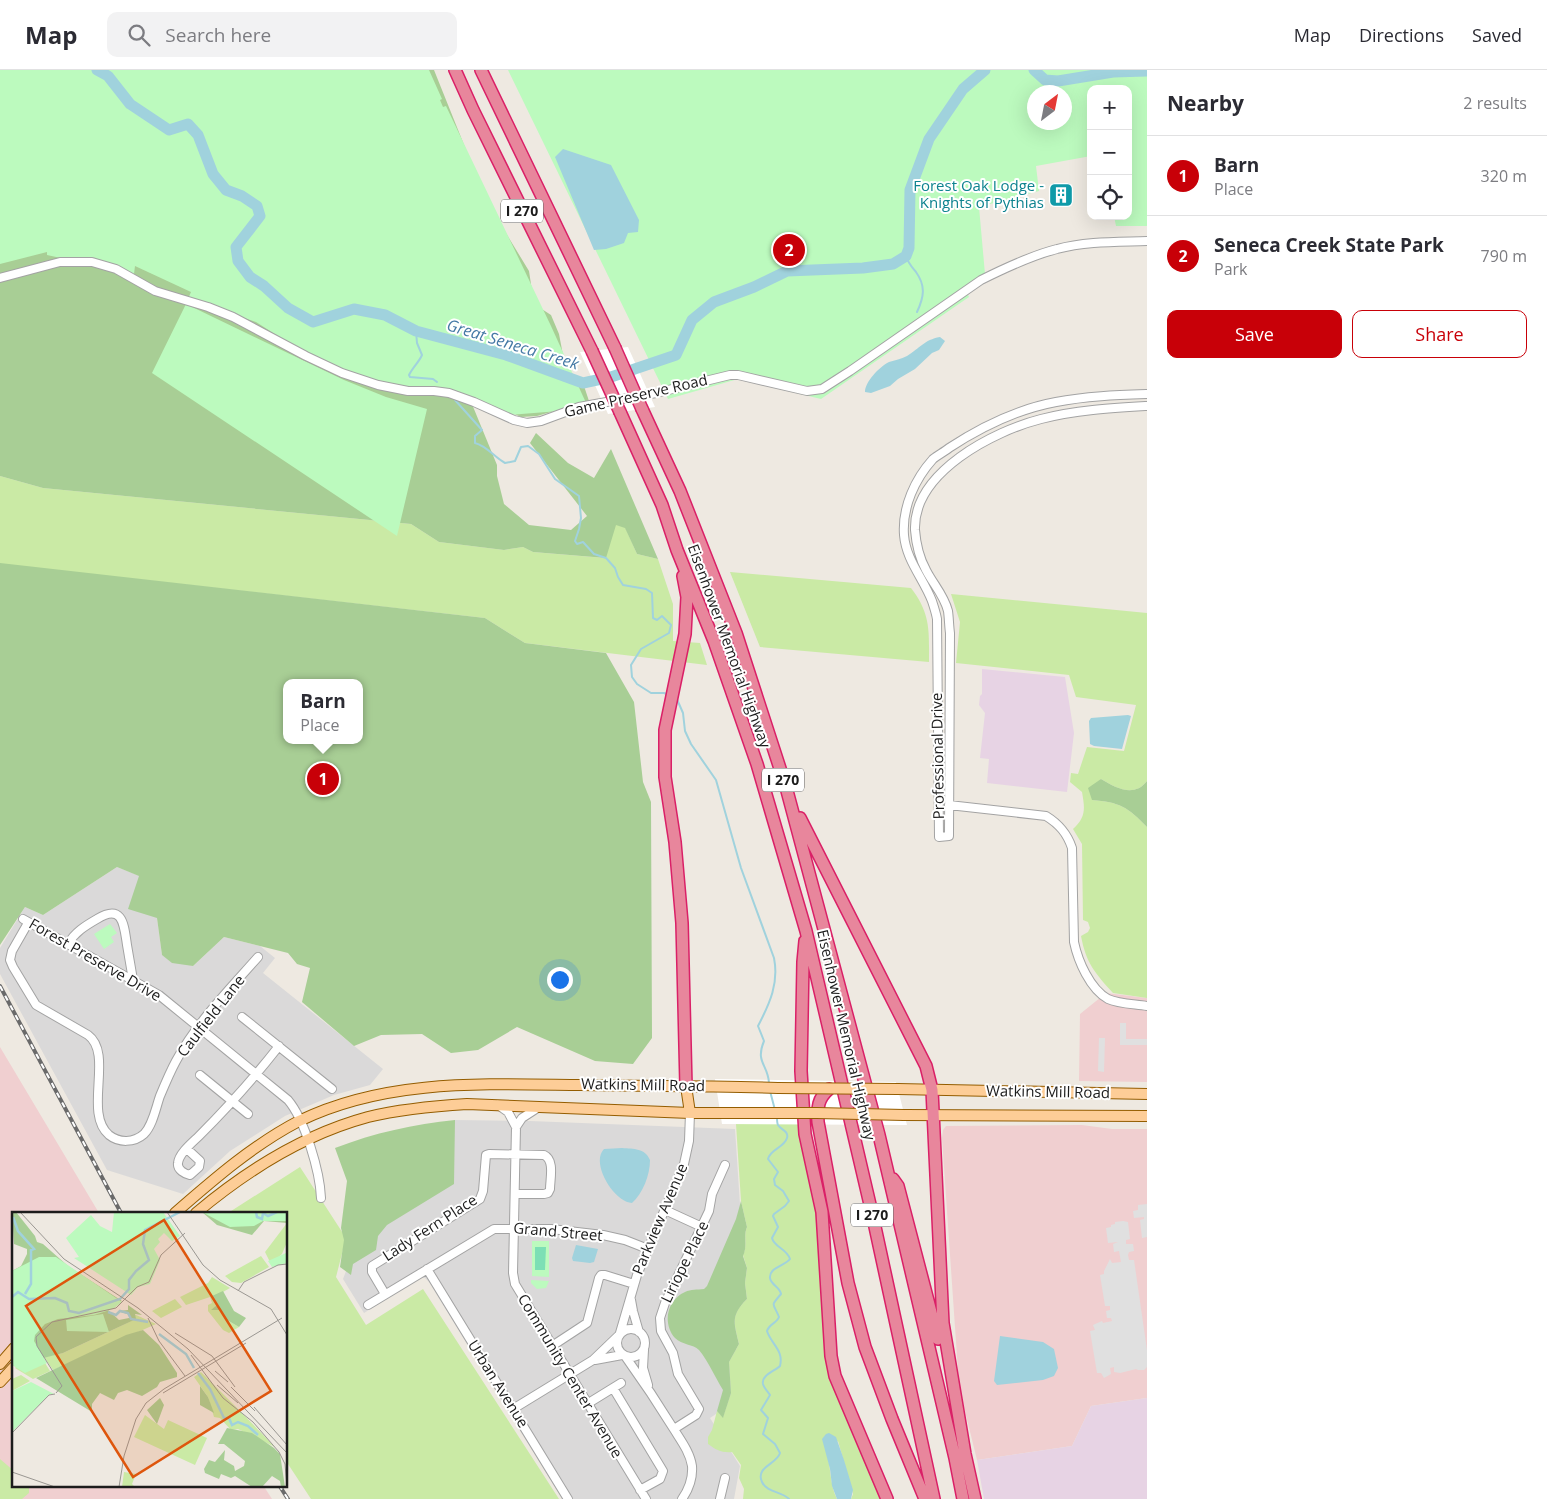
<!DOCTYPE html>
<meta charset="utf-8">
<style>
body{margin:0;font-family:"Open Sans",sans-serif;background:#f2f2f3;color:#2b2b33}
.controls{position:absolute;right:15px;top:15px;display:grid;overflow:hidden;border-radius:10px;box-shadow:0 5px 20px #0002}
.controls button{width:45px;height:45px;display:grid;place-items:center;padding:0;border:0;border-bottom:1px solid #e1e1e2;background:#fff;color:#2b2b33;font:25px sans-serif}
.compass{position:absolute;left:1027px;top:15px;width:45px;height:45px;border-radius:50%;background:#fff;box-shadow:0 5px 20px #0002;rotate:32deg}
.you{position:absolute;left:559px;top:909px;width:18px;height:18px;margin:-12px;border:4px solid #fff;border-radius:50%;background:#1a73e8;box-shadow:0 0 0 8px #1a73e833}
.badge{display:grid;place-items:center;width:32px;height:32px;border-radius:50%;background:#c80008;color:#fff;font-size:16px;font-weight:700}
.pin{position:absolute;translate:-50% -50%;border:2px solid #fff;box-shadow:0 1px 5px #0006}
.popup{position:absolute;left:283px;top:609px;width:80px;height:65px;box-sizing:border-box;display:grid;place-content:center;border-radius:10px;background:#fff;filter:drop-shadow(0 1px 4px #0005);font-size:16px;white-space:nowrap;color:#7c7c81}
.popup b{font-size:19px;color:#2b2b33}
.popup::after{content:'';position:absolute;left:50%;top:100%;margin-left:-10px;border:10px solid transparent;border-top-color:#fff}
.list{margin:0;padding:0;list-style:none}
h2{display:flex;justify-content:space-between;align-items:center;height:65px;margin:0;padding:0 20px;font-size:21px}
h2 small{font-size:16px;font-weight:400;color:#7c7c81}
.list li{display:grid;grid-template-columns:32px 1fr auto;gap:15px;align-items:center;box-sizing:border-box;height:80px;padding:0 20px;border-top:1px solid #e1e1e2}
.list b{display:block;font-size:19px;white-space:nowrap}
.list p{margin:0;font-size:16px;white-space:nowrap;color:#7c7c81}
.list em{font-size:16px;font-style:normal;color:#7c7c81}
.actions{display:flex;gap:10px;padding:15px 20px}
.actions a{flex:1;padding:11px 0;border:1px solid #c80008;border-radius:10px;text-align:center;font-size:18px;color:#c80008}
.actions .main{background:#c80008;color:#fff}
.icon{flex:none;width:28px;height:28px;fill:none;stroke:currentColor;stroke-width:2;stroke-linecap:round;stroke-linejoin:round}
.map{position:relative;flex:none;width:1147px;height:1429px;overflow:hidden}
header{display:flex;align-items:center;gap:30px;box-sizing:border-box;height:70px;padding:0 25px;background:#fff;border-bottom:1px solid #e1e1e2}
header strong{font-size:24px}
nav{display:flex;gap:28px;margin-inline-start:auto;font-size:18px}
.search{width:350px;height:45px;background:#f2f2f3;display:flex;align-items:center;gap:12px;box-sizing:border-box;padding:0 18px;border-radius:10px;color:#7c7c81;font-size:19px}
main{display:flex}
aside{flex:1;background:#fff}
.map>svg:first-child{display:block}
</style>
<header>
<strong>Map</strong>
<div class="search"><svg class="icon" aria-label="search" viewBox="0 0 24 24"><circle cx="10" cy="10" r="6"/><path d="M15 15l6 6"/></svg>Search here</div>
<nav><a>Map</a><a>Directions</a><a>Saved</a></nav>
</header>
<main>
<div class="map">
<svg width="1147" height="1429" viewBox="0 0 1147 1429">
<rect width="100%" height="100%" fill="#eee9e1"/>
<!-- residential -->
<path fill="#dad9d9" d="M117,797L140,806L157,848L162,885L193,896L224,867L260,876L275,888L263,903L383,999L370,1015L334,1025L285,1046L230,1081L183,1124L107,1100L0,904V878L25,837L43,845Z
M454,1050L530,1051L735,1059L741,1150L734,1332L710,1348L740,1396L734,1429H562L429,1212L425,1208H421L364,1243L343,1209L358,1170L453,1113Z"/>
<!-- commercial -->
<path fill="#f0cfd0" d="M1106,923L1147,928V1012L1079,1011L1080,944Z
M0,977L99,1143H14V1415H263L272,1429H0Z
M1082,1055L1112,1059H1147V1328L1091,1336L1072,1376L977,1390L960,1321L958,1301L942,1068L943,1060L946,1056Z"/>
<!-- industrial -->
<path fill="#e7d3e4" d="M982,599L1065,607L1074,663L1067,722L987,713L989,689L980,688L985,643L979,635L980,626L982,624Z
M1147,1328V1429H984L977,1390L1072,1376L1091,1336Z"/>
<!-- grass -->
<path fill="#caeaa5" d="M0,406L43,418L411,454L439,472L504,480L523,477L533,482L605,488L615,454L625,457L637,484L658,489L673,534V571L700,573L707,595L525,573L485,548L0,494Z
M730,502L911,518C931,544 929,561 929,592L760,577Z
M951,524L1147,543V711C1134,728 1116,718 1101,709L1092,730C1119,732 1128,737 1147,757V928L1113,923C1095,903 1086,893 1081,866L1088,862L1090,858L1088,852L1083,850L1082,774L1073,759C1086,747 1085,739 1082,722L1070,712L1071,703L1078,704L1087,677L1124,681L1136,635L1076,627L1069,605L956,593L960,552Z
M736,1054H800L818,1137L825,1269L883,1429H851L853,1424L838,1371L827,1383C831,1399 830,1415 837,1429H743L744,1419L739,1408L741,1395L732,1382C722,1383 716,1380 708,1374V1367L712,1360L717,1341L723,1347L731,1323L729,1292L739,1274C734,1252 730,1246 747,1229L745,1213L747,1198L743,1185C748,1175 743,1166 747,1157L741,1131Z
M300,1097L346,1168L336,1207L366,1255L423,1219L559,1429H311L286,1391V1143H228Z
M0,1389L14,1401V1415H29V1423L22,1429H0Z"/>
<!-- forest -->
<path fill="#a8ce95" fill-rule="evenodd" d="M0,0H434L487,132L529,201L534,234L551,245L559,264L567,306L583,313L589,331L537,346L521,347L467,322L497,395V406L504,434L529,455L571,460L587,446L530,373L536,363L568,393L594,408L611,379L658,489L637,484L625,458L616,455L606,488L533,482L523,477L504,480L439,472L411,454L43,418L0,406Z
M0,493L485,548L525,573L606,583L634,632L643,712L651,732L652,968L633,994L595,991L517,957L478,980L451,983L422,964L381,965L354,976L302,932L310,898L297,894L288,883L224,867L193,896L172,893L162,885L157,848L128,839L139,806L117,797L43,845L25,837L0,875ZM287,613H359V670H287Z
M1101,709C1116,718 1134,728 1147,711V757C1128,737 1119,732 1092,730L1088,718Z
M455,1050L454,1114L387,1155L378,1166L376,1180L353,1194L351,1205L340,1197L344,1170L341,1158L347,1111L335,1078C374,1063 414,1054 455,1050Z
M741,1131L747,1157C743,1166 748,1175 743,1186L747,1198L745,1213L747,1229C730,1246 734,1253 739,1274L729,1292L731,1323L723,1348L717,1341L723,1320C715,1307 708,1291 699,1280C693,1274 682,1275 675,1268C662,1253 667,1230 685,1222C691,1219 697,1220 704,1219L707,1216L736,1149Z"/>
<!-- park -->
<path fill="#bcfabe" fill-rule="evenodd" d="M0,0H429L442,29L440,30L443,37L446,36L551,256L587,335L559,341L509,345L463,326L403,319L370,312L314,289L256,252L188,229L191,222L135,196L134,204L47,185V182L0,194Z
M508,0H1147V156H1116L1114,146H1128V19H1091V86L1036,96L1039,121L979,137L985,204L965,218L969,227L821,329L738,309L668,329ZM1034,22H1064V52H1034Z
M186,234L344,310L386,327L427,339L397,466L152,303Z
M110,854L117,863L111,867L114,872L104,879L94,864Z
M532,1171H549V1207L532,1206Z
M531,1210L549,1211L546,1218L537,1219L531,1213Z"/>
<!-- pitch -->
<path fill="#7ddfb5" d="M535,1177H546L545,1200H535Z"/>
<!-- parking -->
<path fill="#e0e0e0" d="M1120,953H1126V969H1147V975H1120Z
M1099,968H1105L1104,1002L1098,1001Z
M1147,1134V1167L1142,1168L1140,1150L1144,1149V1147L1134,1148L1133,1141L1138,1140V1135Z
M1123,1151L1128,1152L1130,1169L1126,1170V1174H1133L1134,1181L1129,1182L1128,1185L1129,1190H1134L1147,1280V1297L1144,1300H1138L1136,1299L1120,1303L1114,1302V1297L1110,1298L1111,1304L1104,1308L1101,1303H1097L1090,1261L1095,1260L1093,1255L1102,1251L1103,1253L1112,1251L1111,1248H1107L1106,1241L1110,1240V1236H1105L1100,1205L1104,1204V1201L1110,1189L1112,1193L1121,1192L1119,1181L1114,1182L1113,1174L1118,1172L1108,1173L1106,1158L1111,1157V1155L1115,1154V1152Z"/>
<!-- water -->
<path fill="#a0d2dd" d="M563,79L611,95L639,150L638,162L628,163L624,173L606,179L594,180L555,87Z
M940,267L945,271L939,280L932,283L915,299L898,309L890,316L871,323L865,322C865,312 879,297 889,292C895,290 901,289 907,286C920,278 924,270 940,267Z
M1128,645L1131,646L1122,679L1094,676L1090,674L1089,651L1091,648Z
M622,1078C634,1079 645,1078 650,1090C650,1105 643,1123 632,1133C614,1132 590,1093 604,1079Z
M576,1175L598,1179L594,1192L590,1193L573,1191L572,1188Z
M1000,1266L1043,1272L1054,1279L1058,1298L1054,1306L1043,1310L997,1315L994,1311Z
M829,1363L836,1367L844,1390L853,1420L851,1429H837L832,1416L830,1399L822,1369L826,1364Z"/>
<!-- pier -->
<path fill="#fff" d="M628,277L655,337L608,344L580,282Z
M715,1009L896,1012L907,1055L722,1054Z"/>
<g fill="none" stroke-linecap="round" stroke-linejoin="round">
<!-- stream -->
<path stroke="#a0d2dd" stroke-width="2" d="M906,186C908,193 911,196 916,202C926,216 924,227 917,242
M416,261L417,273L422,285C419,292 413,297 409,305L410,307L433,309L437,312
M455,330L482,360L475,366V373C487,376 494,387 505,393L515,391L521,377L528,376L539,384L555,409L579,426L581,448L579,459L575,471L577,474L583,472L594,484L606,488L615,498L618,507L623,515L646,519L652,523L653,548L657,550L662,546L671,555L669,563L641,579L631,595L632,607L637,614L651,623H664L669,625
M676,627L683,643L685,661L691,674L716,710L741,798L774,888C779,913 770,933 758,956L764,971C755,993 768,994 769,1013
M770,1021L775,1040
M777,1047C777,1050 777,1053 778,1055C781,1060 789,1061 787,1068C784,1078 770,1079 768,1089L778,1102L774,1109L775,1115L783,1121L789,1131L785,1136L774,1144L773,1146L778,1157L772,1168C774,1177 787,1179 790,1189C785,1196 769,1197 770,1208C771,1215 780,1217 781,1224C770,1237 773,1232 779,1247C777,1253 769,1254 767,1261C771,1274 784,1280 780,1296C775,1301 761,1305 763,1314C764,1318 768,1322 770,1325L761,1340L768,1348L763,1364L775,1374L780,1383C777,1394 755,1397 762,1412C767,1423 782,1421 789,1429"/>
<!-- river -->
<path stroke="#a0d2dd" stroke-width="11" d="M97,0L108,6L130,34L169,60L188,54L198,65L213,104L226,120L242,126L257,136L260,146L236,177L238,191L250,207L264,216L288,238L313,252L354,239L385,245L416,261L506,285L583,313L611,307L676,285L692,250L714,232L754,217L787,201L863,198L893,194L906,186L909,178L910,120L929,69L963,19L985,0
M1034,0L1045,10L1058,11L1113,2L1147,1"/>
<defs>
<path id="minor" d="M0,208L60,192H92L116,199L155,221L208,237L233,247L306,286L342,303L378,315L408,321H434L449,323L474,332L514,350L527,353L541,351L579,337L656,323L730,305H738L807,321L822,319L850,301L981,210C1005,198 1033,185 1057,179C1086,171 1118,172 1147,171
M1147,324C1117,325 1086,326 1056,332C1018,339 981,357 949,378C944,382 938,385 933,389C915,409 902,437 904,465C906,490 923,508 932,531C934,537 936,543 937,549L939,767L949,766L950,563C949,556 949,548 948,541C944,525 933,514 926,500C920,489 916,473 915,460C913,402 994,361 1041,349C1075,340 1112,338 1147,336
M949,735L1046,746C1059,754 1067,763 1072,778L1074,872C1078,891 1090,919 1108,929C1119,934 1135,934 1147,936
M23,849L159,925L288,1030C305,1050 320,1102 321,1128
M28,853L12,881L10,890L13,897L36,935L88,965C114,984 83,1043 109,1065C119,1073 134,1073 144,1064C153,1055 156,1037 160,1026C165,1014 170,1002 176,991C197,952 229,920 258,887
M68,874C75,862 85,856 97,849C123,833 124,855 127,875C129,887 131,898 133,910
M242,947L332,1019
M200,1005L248,1044
M498,1035L508,1042L516,1057L522,1048L539,1037
M516,1057L513,1203L515,1214L646,1429
M187,1079L200,1091L199,1097L190,1105C185,1104 177,1100 178,1093C179,1083 193,1072 199,1066C228,1037 254,1008 279,976
M665,1140L702,1157
M427,1199L568,1429
M385,1224L372,1202V1196L480,1129L483,1121L486,1085L489,1084L544,1085C555,1090 550,1109 550,1119L548,1123L544,1124H515
M631,1230L633,1241L639,1262
M368,1235L494,1159H551L603,1165L625,1170L648,1179
M617 1273a14 14 0 1 1 28 0a14 14 0 1 1-28 0Z
M620,1263L637,1205L684,1094L689,1071L690,1043
M552,1276L587,1253L599,1208L601,1205H605L634,1214
M644,1280L643,1298L648,1315
M625,1286C643,1311 659,1335 675,1361C682,1372 690,1383 692,1396C693,1409 689,1419 682,1429
M595,1290L622,1285
M613,1318L663,1401L660,1409L640,1420
M587,1334L621,1313
M513,1339L593,1290L618,1266
M674,1359L696,1345L699,1339L678,1304L673,1283L661,1261L660,1248L665,1233L709,1141L712,1124L725,1095
M720,1429L725,1408"/>
<path id="major" d="M686,1016L690,1043
M898,1019L1147,1024
M904,1045L1147,1046
M175,1143C214,1109 253,1075 299,1051C387,1008 487,1014 581,1015C647,1016 712,1016 778,1018
M196,1143C246,1101 305,1064 368,1047C401,1039 434,1036 467,1034L690,1043H744
M0,1294L14,1278
M0,1312L14,1297"/>
<path id="highway" d="M455,0L473,40L592,281
M481,0L615,278
M642,339L680,421L736,563L786,717L879,1065L955,1388L963,1429
M620,342L662,435L677,480L714,571L757,694L806,861L872,1143L934,1429
M683,506L687,527L685,564L665,660V707L675,772L682,853L686,1016
M800,748L926,996L932,1020L943,1253L965,1384L975,1429
M805,871L803,892L801,1001L805,1064L822,1142L831,1286L835,1306L887,1429
M829,1019C818,1028 817,1038 818,1052L848,1213L865,1277L892,1349L925,1429
M893,1109L898,1116L938,1269"/>
</defs>
<!-- minor casing -->
<use href="#minor" stroke="#a3a3a3" stroke-width="10"/>
<!-- major casing -->
<use href="#major" stroke="#945d00" stroke-width="12"/>
<!-- highway casing -->
<use href="#highway" stroke="#da2067" stroke-width="14"/>
<!-- minor -->
<use href="#minor" stroke="#fff" stroke-width="8"/>
<!-- major -->
<use href="#major" stroke="#fdcd97" stroke-width="10"/>
<!-- highway -->
<use href="#highway" stroke="#e8869c" stroke-width="11"/>
<defs>
<path id="rail" d="M0,916L121,1143
M279,1415L288,1429"/>
</defs>
<!-- rail casing -->
<use href="#rail" stroke="#6a6a6a" stroke-width="4"/>
<!-- rail -->
<use href="#rail" stroke="#fff" stroke-width="2" stroke-dasharray="5.5" stroke-linecap="butt"/>
<defs>
<path id="major-bridge" d="M778,1018L898,1019
M744,1043H817L904,1045"/>
<path id="highway-bridge" d="M615,278L642,339
M592,281L620,342"/>
</defs>
<!-- major-bridge casing -->
<use href="#major-bridge" stroke="#945d00" stroke-width="12" stroke-linecap="butt"/>
<!-- highway-bridge casing -->
<use href="#highway-bridge" stroke="#da2067" stroke-width="14" stroke-linecap="butt"/>
<!-- major-bridge -->
<use href="#major-bridge" stroke="#fdcd97" stroke-width="10"/>
<!-- highway-bridge -->
<use href="#highway-bridge" stroke="#e8869c" stroke-width="11"/>
</g>
<!-- icons -->
<defs>
<symbol id="building-square" viewBox="-11 -11 22 22"><rect x="-9" y="-9" width="18" height="18" rx="4" fill="#0f9aa8" stroke="#fff"/><path d="M-4-6H4V6H1V3H-1V6H-4ZM-2.5-4.3h1.7v1.8h-1.7ZM.8-4.3h1.7v1.8H.8ZM-2.5-1h1.7V.8h-1.7ZM.8-1h1.7V.8H.8Z" fill="#fff"/></symbol>
</defs>
<g fill-rule="evenodd">
<use href="#building-square" x="1047" y="111" width="28" height="28"/>
</g>
<g text-anchor="middle" stroke-width="4" stroke-linejoin="round" paint-order="stroke">
<!-- shield labels -->
<g fill="#fff" stroke="#606060" stroke-width="1">
<rect x="501" y="129.5" width="42" height="23" rx="4"/>
<rect x="762" y="698.5" width="42" height="23" rx="4"/>
<rect x="851" y="1133.5" width="42" height="23" rx="4"/>
</g>
<g font-size="14" font-weight="bold" fill="#1c1c1c">
<text x="522" y="146">I 270</text>
<text x="783" y="715">I 270</text>
<text x="872" y="1150">I 270</text>
</g>
<!-- culture labels -->
<g font-size="15" fill="#0d838f" stroke="#fff" text-anchor="end">
<text x="1044" y="121">Forest Oak Lodge -<tspan x="1044" dy="17">Knights of Pythias</tspan></text>
</g>
<!-- street labels -->
<g font-size="15" fill="#1c1c1c" stroke="#fff">
<text transform="translate(636 326) rotate(-13)" y="5">Game Preserve Road</text>
<text transform="translate(729 576) rotate(70)" y="5">Eisenhower Memorial Highway</text>
<text transform="translate(938 686) rotate(-91)" y="5">Professional Drive</text>
<text transform="translate(95 890) rotate(30)" y="5">Forest Preserve Drive</text>
<text transform="translate(211 946) rotate(-52)" y="5">Caulfield Lane</text>
<text transform="translate(846 965) rotate(77)" y="5">Eisenhower Memorial Highway</text>
<text transform="translate(643 1015) rotate(1)" y="5">Watkins Mill Road</text>
<text transform="translate(1048 1022) rotate(1)" y="5">Watkins Mill Road</text>
<text transform="translate(660 1149) rotate(-67)" y="5">Parkview Avenue</text>
<text transform="translate(430 1158) rotate(-33)" y="5">Lady Fern Place</text>
<text transform="translate(558 1162) rotate(5)" y="5">Grand Street</text>
<text transform="translate(685 1192) rotate(-64)" y="5">Liriope Place</text>
<text transform="translate(570 1306) rotate(59)" y="5">Community Center Avenue</text>
<text transform="translate(498 1314) rotate(58)" y="5">Urban Avenue</text>
</g>
<!-- water labels -->
<g font-size="16" font-style="italic" fill="#4479a5" stroke="#fff">
<text transform="translate(513 274) rotate(17)" y="6">Great Seneca Creek</text>
</g>
</g>
<!-- overview -->
<g transform="translate(12 1142)">
<rect width="275" height="275" fill="#eee9e1"/>
<path d="M275,11V30L270,42L259,52L253,40ZM249,44L257,55L229,71L220,70L213,64ZM200,65L218,76L202,85L205,91L202,98H209L215,108L227,115L217,121L211,118L196,99V93L200,91L198,85L174,93L168,85L196,71ZM163,87L170,95L149,106L140,99ZM122,102L144,112L41,158L32,145L51,141L111,113L123,107ZM9,150L33,151L38,159L21,167L3,156ZM189,160L229,200L263,235L226,217L219,218L208,206L202,205L196,185L182,165ZM9,163L18,169L0,179V167ZM133,203L152,217L156,208L195,226L183,253L122,225ZM112,260L124,262L120,272L123,275H110Z" fill="#caeaa5"/>
<path d="M0,0H4L23,24L25,30L31,32L56,54L110,89L95,97L107,108L117,106L118,103L106,99L116,98V93L130,103L123,102L124,107L51,141L0,154V59L9,54L15,42V37L2,32ZM190,0H275V11L252,9L240,23L205,13ZM211,79L222,99L234,106L227,115L215,108L209,98H199L205,93L200,84ZM131,118L147,133L165,161V165L148,170L145,175L130,184L115,178L106,181L102,188L88,181L80,192V200L24,166L114,123ZM188,174L196,185L202,201L188,193ZM148,186L152,193L145,212L135,198ZM215,216L240,221L262,236L268,242L273,275H269L268,269L260,264L250,275H240L223,264L219,266L209,262L207,267L193,261L192,257L197,248L203,250L213,238L212,248L222,254L223,259L232,254L233,249L212,232H206Z" fill="#a8ce95"/>
<path d="M102,0H151L168,24L160,29L152,21L146,27L148,30L142,37L148,48L138,72L126,75L119,83L62,46L67,45L54,26L79,3L88,14L100,20ZM190,0H275V9H251L242,14L218,15ZM274,41L275,51L260,55L256,49ZM27,45H44L110,90L101,97L82,103L46,107L33,112L23,123L22,129L35,151L13,161L0,153V59ZM91,102L97,120L55,119L54,108ZM19,170L42,182H38L0,220V179Z" fill="#bcfabe"/>
<path fill="none" stroke="#a0d2dd" stroke-width="2.5" d="M244,0L245,5L250,7L251,1L256,4L265,0M1,5L6,19L22,37L19,38V72L13,82M0,85L6,80L17,87L43,86L55,91L57,99L67,101L108,87L117,77V68L124,59L137,48L131,32L133,18L168,0M96,100L104,103L108,99L116,101L119,107L136,110M147,122L174,142L182,156M186,161L198,177L212,206H217L220,213L226,210L236,214L246,223"/>
<path fill="none" stroke="#9a9792" stroke-width="1" d="M8,0L52,47L126,96L176,137L275,241M155,0L191,53L208,68L259,97L275,123M226,79L232,70L266,53L275,52M136,106L147,129L173,164M163,121L200,144L223,175M179,143L211,186L241,210L267,240L273,252L275,275M203,159L216,170M205,173L226,191M219,175L243,199M44,181L50,174L25,134L24,125L40,110L104,96L125,75L137,70L149,43L173,21M151,181L234,131M242,195L275,233M0,221L37,183L43,182M0,260L43,275M107,275L112,244L124,207L134,191L152,177L270,106"/>
<path fill="#de560d" fill-opacity="0.15" stroke="#de560d" stroke-width="2.5" d="M152,8L259,179L121,265L14,94Z"/>
<rect width="275" height="275" fill="none" stroke="#1c1c1c" stroke-width="2.5"/>
</g>
</svg>
<div class="controls">
<button>+</button>
<button>−</button>
<button><svg class="icon" aria-label="locate" viewBox="0 0 24 24"><circle cx="12" cy="12" r="6"/><path d="M12 2v4M12 18v4M2 12h4M18 12h4"/></svg></button>
</div>
<svg class="compass" viewBox="-18 -18 36 36"><path d="M0-13l5 13h-10z" fill="#e53935"/><path d="M0 13l5-13h-10z" fill="#7c7c81"/></svg>
<div class="you"></div>
<div class="pin badge" style="left:323px;top:709px">1</div>
<div class="popup"><b>Barn</b>Place</div>
<div class="pin badge" style="left:789px;top:180px">2</div>
</div>
<aside>
<h2>Nearby<small>2 results</small></h2>
<ul class="list">
<li><span class="badge">1</span><div><b>Barn</b><p>Place</p></div><em>320 m</em></li>
<li><span class="badge">2</span><div><b>Seneca Creek State Park</b><p>Park</p></div><em>790 m</em></li>
</ul>
<div class="actions"><a class="main">Save</a><a>Share</a></div>
</aside>
</main>
